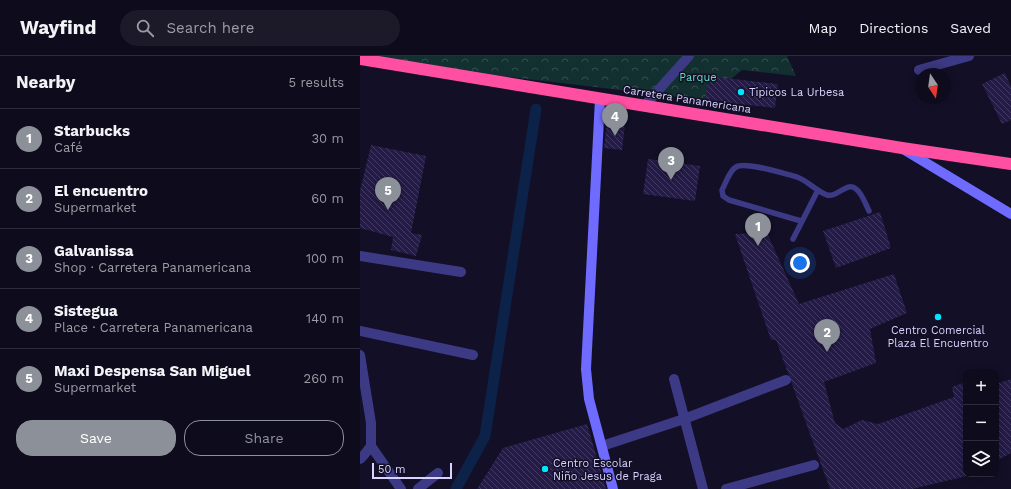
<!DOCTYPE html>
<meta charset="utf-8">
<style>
body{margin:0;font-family:"Work Sans",sans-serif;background:#1c1929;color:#f1f3f6}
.controls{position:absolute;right:12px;bottom:12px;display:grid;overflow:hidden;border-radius:8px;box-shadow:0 2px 10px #0003}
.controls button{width:36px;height:36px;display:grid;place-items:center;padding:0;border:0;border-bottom:1px solid #2e2b3b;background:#0e0b1c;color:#f1f3f6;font:20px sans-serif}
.compass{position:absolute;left:555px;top:12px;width:36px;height:36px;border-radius:50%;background:#0e0b1c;box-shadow:0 2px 10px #0003;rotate:167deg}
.scale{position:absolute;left:12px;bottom:10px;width:80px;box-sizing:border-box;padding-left:4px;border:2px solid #d9d4ff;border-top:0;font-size:11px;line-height:14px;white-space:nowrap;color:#d9d4ff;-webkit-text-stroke:3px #130f26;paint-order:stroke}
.you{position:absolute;left:440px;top:207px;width:14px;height:14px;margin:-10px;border:3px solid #fff;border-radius:50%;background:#1a73e8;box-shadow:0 0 0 6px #1a73e833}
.badge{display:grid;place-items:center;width:26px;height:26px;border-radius:50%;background:#8c9099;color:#fff;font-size:13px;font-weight:700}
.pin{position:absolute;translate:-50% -33px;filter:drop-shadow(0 1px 2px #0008)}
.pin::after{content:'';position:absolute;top:21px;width:14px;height:12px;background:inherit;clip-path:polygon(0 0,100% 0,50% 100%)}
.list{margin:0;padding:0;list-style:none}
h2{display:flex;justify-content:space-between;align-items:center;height:52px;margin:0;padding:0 16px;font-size:17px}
h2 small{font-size:13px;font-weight:400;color:#9b9ba3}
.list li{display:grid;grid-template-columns:26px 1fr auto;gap:12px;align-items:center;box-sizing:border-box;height:60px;padding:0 16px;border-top:1px solid #2e2b3b}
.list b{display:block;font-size:15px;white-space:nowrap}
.list p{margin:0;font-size:13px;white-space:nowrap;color:#9b9ba3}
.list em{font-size:13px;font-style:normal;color:#9b9ba3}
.actions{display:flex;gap:8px;padding:12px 16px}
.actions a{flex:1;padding:9px 0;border:1px solid #8c9099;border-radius:16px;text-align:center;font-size:14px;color:#8c9099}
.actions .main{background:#8c9099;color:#fff}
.icon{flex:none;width:22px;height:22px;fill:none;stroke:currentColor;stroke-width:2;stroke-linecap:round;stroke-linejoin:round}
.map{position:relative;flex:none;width:651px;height:433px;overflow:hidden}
header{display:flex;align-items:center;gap:24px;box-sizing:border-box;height:56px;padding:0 20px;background:#0e0b1c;border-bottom:1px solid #2e2b3b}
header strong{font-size:19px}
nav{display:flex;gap:22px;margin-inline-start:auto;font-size:14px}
.search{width:280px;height:36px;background:#1c1929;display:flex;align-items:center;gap:10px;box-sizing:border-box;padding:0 14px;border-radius:22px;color:#9b9ba3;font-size:15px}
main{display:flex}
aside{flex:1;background:#0e0b1c}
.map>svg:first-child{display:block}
</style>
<header>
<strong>Wayfind</strong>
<div class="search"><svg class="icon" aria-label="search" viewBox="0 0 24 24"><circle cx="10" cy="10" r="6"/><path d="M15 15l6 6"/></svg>Search here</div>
<nav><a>Map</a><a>Directions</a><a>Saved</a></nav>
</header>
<main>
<aside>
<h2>Nearby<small>5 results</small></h2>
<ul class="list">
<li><span class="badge">1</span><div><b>Starbucks</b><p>Café</p></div><em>30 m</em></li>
<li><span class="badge">2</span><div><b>El encuentro</b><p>Supermarket</p></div><em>60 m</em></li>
<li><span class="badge">3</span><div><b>Galvanissa</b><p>Shop · Carretera Panamericana</p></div><em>100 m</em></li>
<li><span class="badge">4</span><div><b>Sistegua</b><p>Place · Carretera Panamericana</p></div><em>140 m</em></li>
<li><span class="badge">5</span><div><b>Maxi Despensa San Miguel</b><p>Supermarket</p></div><em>260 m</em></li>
</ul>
<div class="actions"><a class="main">Save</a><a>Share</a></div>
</aside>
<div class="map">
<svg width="651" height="433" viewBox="0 0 651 433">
<defs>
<pattern id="forest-crowns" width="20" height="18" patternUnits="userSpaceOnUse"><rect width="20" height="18" fill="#12302f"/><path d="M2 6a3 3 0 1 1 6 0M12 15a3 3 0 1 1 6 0" fill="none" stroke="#344d4e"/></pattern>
<pattern id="building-back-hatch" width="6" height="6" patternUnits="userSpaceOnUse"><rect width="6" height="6" fill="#241b47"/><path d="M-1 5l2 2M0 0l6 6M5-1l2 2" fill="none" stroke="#433b63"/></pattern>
</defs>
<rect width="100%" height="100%" fill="#130f26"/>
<!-- forest -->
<path fill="url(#forest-crowns)" d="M15,0H427L436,20L382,14L345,44L13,5Z"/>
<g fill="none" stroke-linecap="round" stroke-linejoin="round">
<!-- canal -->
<path stroke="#0c2248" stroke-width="11" d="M96,433L125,380L176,53"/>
</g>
<!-- building -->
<path fill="url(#building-back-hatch)" d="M645,17L651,31V64L642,68L622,28Z
M348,20L418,28L415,52L345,44Z
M247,66L265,68L262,94L244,92Z
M11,89L66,100L51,177L62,179L56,200L31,194L33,181L0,172V135Z
M288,103L340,110L335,145L283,138Z
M520,156L531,192L476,212L463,175Z
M407,177L439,248L534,218L547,257L510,273L516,307L464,326L475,367L483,373L502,364L518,368L594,341L592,331L606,326V418L611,419L552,433H470L416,284H411L375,178Z
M651,323V397L636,405V328Z
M227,368L246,433H117L143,392Z"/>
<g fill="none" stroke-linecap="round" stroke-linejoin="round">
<!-- lane -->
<path stroke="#3d3a85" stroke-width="5.5" d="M441,165L369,144L363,140L362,134C366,127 369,115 376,111C385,105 425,118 437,121C448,125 456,135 467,139C477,142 487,125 496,133C502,137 506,149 509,155
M433,183L458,134"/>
<!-- street -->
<path stroke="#3d3a85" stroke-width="10" d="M559,14L609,0
M285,49L329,0
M0,200L101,216
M0,275L113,299
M0,299L11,367V390L4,399L0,403
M314,323L343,433
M11,390L41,433
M242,390L324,363L426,324
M58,433L78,417
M366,433L454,409"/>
<!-- secondary -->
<path stroke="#6f6bff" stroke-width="10" d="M240,43L226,313L229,343L253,433
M543,93L651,158"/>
<!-- highway -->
<path stroke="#ff4fa3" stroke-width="12" d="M0,3L542,92L651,108"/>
</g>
<!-- markers -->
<g fill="#00e5ff" stroke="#130f26" stroke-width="1.5">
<circle cx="381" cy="36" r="4"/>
<circle cx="578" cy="261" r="4"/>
<circle cx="185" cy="413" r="4"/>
</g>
<g text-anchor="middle" stroke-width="3" stroke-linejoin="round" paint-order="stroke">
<!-- park labels -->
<g font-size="11" fill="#5fe0c0" stroke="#130f26">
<text x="338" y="25">Parque</text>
</g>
<!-- poi labels -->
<g font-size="11" fill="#d9d4ff" stroke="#130f26" text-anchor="start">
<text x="389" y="40">Tipicos La Urbesa</text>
<text x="578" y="278" text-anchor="middle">Centro Comercial<tspan x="578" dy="13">Plaza El Encuentro</tspan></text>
<text x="193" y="411">Centro Escolar<tspan x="193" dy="13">Niño Jesus de Praga</tspan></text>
</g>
<!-- street labels -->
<g font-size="11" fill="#d9d4ff" stroke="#130f26">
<text transform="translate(327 43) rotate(9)" y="4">Carretera Panamericana</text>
</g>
</g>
</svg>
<div class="controls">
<button>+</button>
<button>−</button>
<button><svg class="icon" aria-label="layers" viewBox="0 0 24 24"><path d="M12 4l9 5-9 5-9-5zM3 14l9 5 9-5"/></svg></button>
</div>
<svg class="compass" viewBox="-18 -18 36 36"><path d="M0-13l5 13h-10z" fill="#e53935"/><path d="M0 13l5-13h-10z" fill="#9b9ba3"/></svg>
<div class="scale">50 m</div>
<div class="you"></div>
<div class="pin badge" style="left:398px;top:190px">1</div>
<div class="pin badge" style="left:467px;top:296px">2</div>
<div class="pin badge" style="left:311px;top:124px">3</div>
<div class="pin badge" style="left:255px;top:80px">4</div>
<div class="pin badge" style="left:28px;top:154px">5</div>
</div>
</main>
